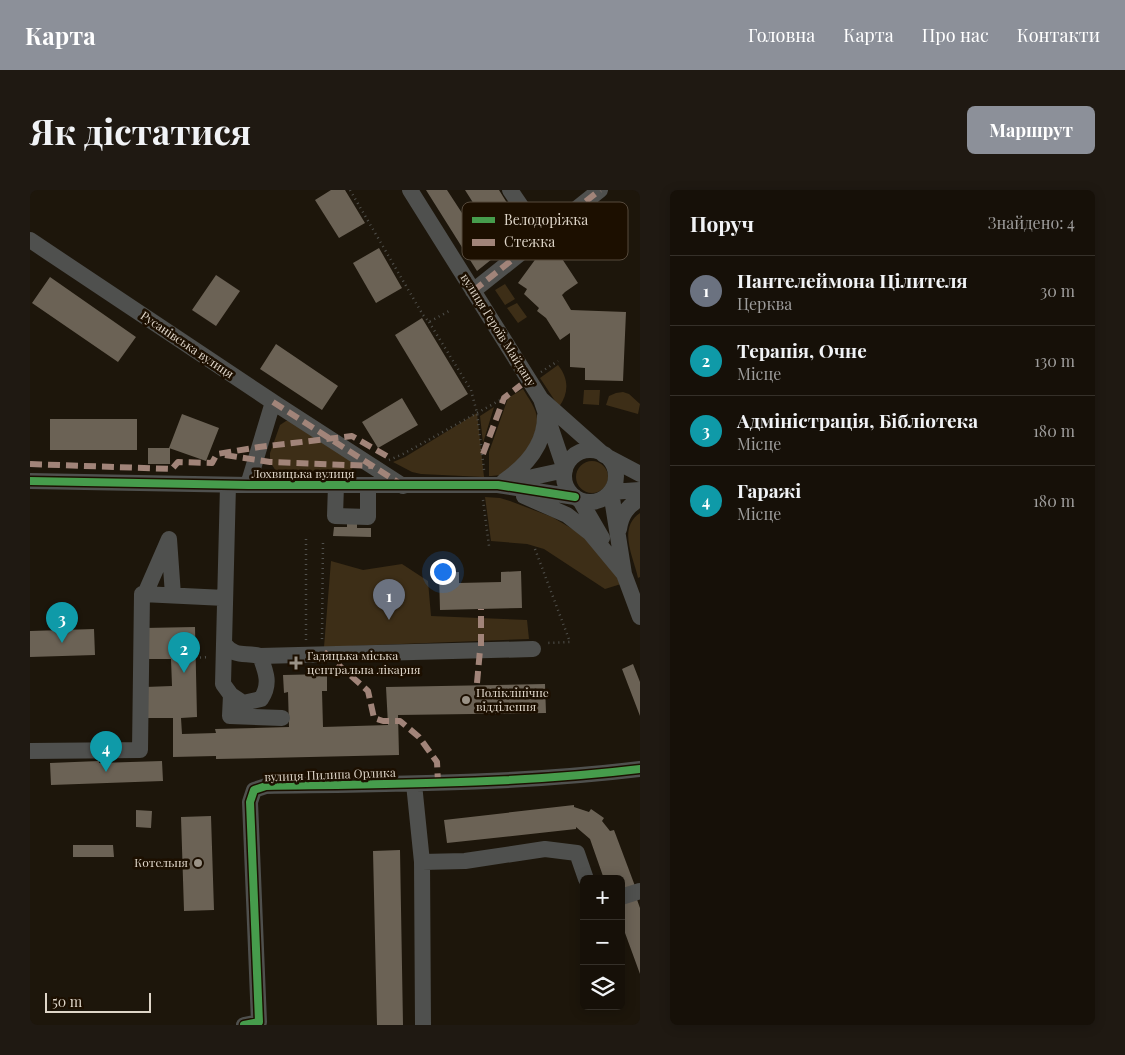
<!DOCTYPE html>
<html lang="uk">
<meta charset="utf-8">
<style>
body{margin:0;font-family:"Playfair Display",serif;background:#1f1912;color:#f1f3f6}
.controls{position:absolute;right:15px;bottom:15px;display:grid;overflow:hidden;border-radius:8px;box-shadow:0 2px 12px #0003}
.controls button{width:45px;height:45px;display:grid;place-items:center;padding:0;border:0;border-bottom:1px solid #353029;background:#161008;color:#f1f3f6;font:25px sans-serif}
.scale{position:absolute;left:15px;bottom:12px;width:106px;box-sizing:border-box;padding-left:5px;border:2px solid #ded5c8;border-top:0;font-size:14px;line-height:18px;white-space:nowrap;color:#ded5c8;-webkit-text-stroke:4px #1c0f00;paint-order:stroke}
.you{position:absolute;left:412px;top:381px;width:18px;height:18px;margin:-12px;border:4px solid #fff;border-radius:50%;background:#1a73e8;box-shadow:0 0 0 8px #1a73e833}
.badge{display:grid;place-items:center;width:32px;height:32px;border-radius:50%;background:#8c9099;color:#fff;font-size:16px;font-weight:700}
.pin{position:absolute;translate:-50% -41px;filter:drop-shadow(0 1px 2px #0008)}
.pin::after{content:'';position:absolute;top:26px;width:18px;height:15px;background:inherit;clip-path:polygon(0 0,100% 0,50% 100%)}
.list{margin:0;padding:0;list-style:none}
h2{display:flex;justify-content:space-between;align-items:center;height:65px;margin:0;padding:0 20px;font-size:21px}
h2 small{font-size:16px;font-weight:400;color:#9e9d9c}
.list li{display:grid;grid-template-columns:32px 1fr auto;gap:15px;align-items:center;box-sizing:border-box;height:70px;padding:0 20px;border-top:1px solid #353029}
.list b{display:block;font-size:19px;white-space:nowrap}
.list p{margin:0;font-size:16px;white-space:nowrap;color:#9e9d9c}
.list em{font-size:16px;font-style:normal;color:#9e9d9c}
.icon{flex:none;width:28px;height:28px;fill:none;stroke:currentColor;stroke-width:2;stroke-linecap:round;stroke-linejoin:round}
.map{position:relative;flex:none;width:610px;height:835px;overflow:hidden;border-radius:8px}
header{display:flex;align-items:center;gap:30px;box-sizing:border-box;height:70px;padding:0 25px;background:#8c9099;color:#fff}
header strong{font-size:24px}
nav{display:flex;gap:28px;margin-inline-start:auto;font-size:18px}
.intro{display:flex;align-items:center;justify-content:space-between;box-sizing:border-box;height:120px;padding:0 30px}
h1{margin:0;font-size:35px}
.button{padding:12px 22px;border-radius:8px;background:#8c9099;color:#fff;font-size:18px;font-weight:700}
main{display:flex;gap:30px;padding:0 30px}
aside{flex:1;background:#161008;border-radius:8px;box-shadow:0 2px 12px #0003}
.map>svg:first-child{display:block}
</style>
<header>
<strong>Карта</strong>
<nav><a>Головна</a><a>Карта</a><a>Про нас</a><a>Контакти</a></nav>
</header>
<div class="intro"><h1>Як дістатися</h1><a class="button">Маршрут</a></div>
<main>
<div class="map">
<svg width="610" height="835" viewBox="0 0 610 835">
<rect width="100%" height="100%" fill="#1d160b"/>
<!-- green -->
<path fill="#3d2e17" d="M475,94L485,109L475,115L465,100Z
M487,113L497,127L488,133L477,118Z
M528,175C539,189 539,203 529,217L510,188Z
M493,199C498,208 508,220 507,231C507,244 494,269 485,278C480,284 467,286 459,286V262L478,208Z
M554,200H570L569,215L553,214Z
M593,202L599,204L610,214L608,224L576,215L579,206L586,203Z
M464,217L453,253L450,226Z
M447,223L454,287L391,284L382,282L363,272L375,267Z
M256,231H265L324,267V276L320,282L246,281L240,272V263L250,235Z
M546 287a16 16 0 1 1 32 0a16 16 0 1 1-32 0Z
M455,307L470,308L480,311L522,327L546,341L569,358L591,394L575,399L514,359L497,354L461,351Z
M610,323V387L608,388C604,368 587,338 610,323Z
M301,371L333,380L372,374L398,391L401,426L497,430L499,449L294,457Z"/>
<!-- building -->
<path fill="#6b6255" d="M301,0H315L335,33L309,48L285,10Z
M396,0H417L462,69L447,81Z
M435,0H469L492,37L468,52Z
M523,55L548,93L535,102L532,105L541,120L596,122L593,191L555,190V178L540,177V143L530,150L516,128L507,121L509,118L494,104L497,99L488,93L510,63Z
M349,58L372,98L346,113L323,73Z
M186,85L210,101L186,136L162,120Z
M20,87L106,147L88,172L2,113Z
M392,128L438,204L411,221L365,145Z
M246,154L308,196L292,220L230,179Z
M372,208L388,235L348,258L332,232Z
M152,224L189,238L176,271L139,258Z
M20,229H107V260H20Z
M118,258H140V274H118Z
M317,334H327V338H341V347L303,346L304,337H317Z
M491,381L492,418L410,420L409,383L429,382V393L471,392V382Z
M165,437L167,527L151,528L152,544L186,543L185,539L259,537L258,502L254,503L253,485L297,484V501H292L293,537L358,535L356,497L515,494L516,523L368,525L369,565L186,569V566L143,567V528H115V497L142,496L141,469H114V438Z
M64,439L65,465L0,467V441Z
M603,474L610,492V526L592,479Z
M69,571V573L132,571L133,591L21,595L20,573Z
M544,615V617L559,622L561,619L574,628L572,631L580,641L584,640L605,696L591,701V689H574L560,649L546,637V639L417,653L414,630Z
M106,620L122,621L121,638L106,637Z
M181,626L184,720L154,721L151,627Z
M43,655H83L84,667H43Z
M370,660L373,835H347L343,661Z
M605,704L610,718V784L591,732V709Z"/>
<g fill="none" stroke-linecap="round" stroke-linejoin="round">
<!-- path -->
<path stroke="#50504c" stroke-width="2.5" stroke-dasharray="1 4" stroke-linecap="butt" d="M320,0L393,125L399,132L421,120
M399,132L441,200L447,223L454,280
M511,182L528,171
M359,270L373,264L474,208
M453,310L459,356
M505,359L540,452L516,453
M292,449L293,350
M276,450V349
M165,468L178,467"/>
<!-- minor -->
<path stroke="#4f504e" stroke-width="16" d="M380,0L511,209L574,265L610,284
M480,0L512,47
M0,50L243,212L218,295
M443,101L570,0
M243,212L373,296
M534 286a26 26 0 1 1 52 0a26 26 0 1 1-52 0Z
M0,291L218,295H468L545,307
M474,291C496,276 515,254 515,226
M476,293L535,280L511,209
M306,295L305,326L338,327V296
M610,300L581,302L594,384L610,427
M494,306L537,325L560,343L594,384
M550,310L572,348
M589,339C591,325 597,316 610,309
M115,404L139,349L143,405
M194,454C206,468 214,462 230,466C236,482 241,494 231,509L213,513L201,505L193,494L198,295
M230,466L503,459
M201,505L200,526L252,528
M0,561L110,560L112,404L195,408
M384,594L392,672L393,835
M392,672L435,671L515,659L547,663L556,689
M591,707L610,701
M214,835L229,832L220,612L224,600L236,596C361,594 486,594 610,579"/>
<!-- quiet -->
<path stroke="#a18479" stroke-width="6" stroke-dasharray="12 6" stroke-linecap="butt" d="M443,101L570,0
M243,212L369,293
M453,264L474,208L491,195
M195,265L240,272L343,276
M0,274L142,279L148,272L182,273L187,264L229,257L322,246L362,269
M451,456V419
M294,462L338,501L344,528L353,531H370L389,547L407,572L408,593
M447,493L450,460"/>
<defs>
<path id="cycleway" d="M0,291L218,295H468L545,307
M214,835L229,832L220,612L224,600L236,596C361,594 486,594 610,579"/>
</defs>
<!-- cycleway casing -->
<use href="#cycleway" stroke="#1c0f00" stroke-width="11"/>
<!-- cycleway -->
<use href="#cycleway" stroke="#469c4c" stroke-width="8"/>
</g>
<!-- markers -->
<g fill="#9a9286" stroke="#1c0f00" stroke-width="2">
<path d="M263.5 465.5h5v5h5v5h-5v5h-5v-5h-5v-5h5z"/>
<circle cx="436" cy="510" r="5"/>
<circle cx="168" cy="673" r="5"/>
</g>
<g text-anchor="middle" stroke-width="5" stroke-linejoin="round" paint-order="stroke">
<!-- street labels -->
<g font-size="12" fill="#ded5c8" stroke="#1c0f00">
<text transform="translate(468 140) rotate(58)" y="4">вулиця Героїв Майдану</text>
<text transform="translate(157 155) rotate(34)" y="4">Русанівська вулиця</text>
<text x="273" y="288">Лохвицька вулиця</text>
<text transform="translate(300 585) rotate(-2)" y="4">вулиця Пилипа Орлика</text>
</g>
<!-- poi labels -->
<g font-size="12" fill="#ded5c8" stroke="#1c0f00" text-anchor="start">
<text x="277" y="470">Гадяцька міська<tspan x="277" dy="14">центральна лікарня</tspan></text>
<text x="446" y="507">Поліклінічне<tspan x="446" dy="14">відділення</tspan></text>
<text x="158" y="677" text-anchor="end">Котельня</text>
</g>
</g>
<!-- legend -->
<rect x="432" y="12" width="166" height="58" rx="8" fill="#1c0f00" stroke="#564a3c" stroke-width="1"/>
<rect x="442" y="27" width="23" height="6" fill="#469c4c"/>
<rect x="442" y="49" width="23" height="7" fill="#a18479"/>
<g font-size="14" fill="#ded5c8">
<text x="474" y="35">Велодоріжка</text>
<text x="474" y="57">Стежка</text>
</g>
</svg>
<div class="controls">
<button>+</button>
<button>−</button>
<button><svg class="icon" aria-label="layers" viewBox="0 0 24 24"><path d="M12 4l9 5-9 5-9-5zM3 14l9 5 9-5"/></svg></button>
</div>
<div class="scale">50 m</div>
<div class="you"></div>
<div class="pin badge" style="left:359px;top:430px;background:#6b7280">1</div>
<div class="pin badge" style="left:154px;top:483px;background:#0f9aa8">2</div>
<div class="pin badge" style="left:32px;top:453px;background:#0f9aa8">3</div>
<div class="pin badge" style="left:76px;top:582px;background:#0f9aa8">4</div>
</div>
<aside>
<h2>Поруч<small>Знайдено: 4</small></h2>
<ul class="list">
<li><span class="badge" style="background:#6b7280">1</span><div><b>Пантелеймона Цілителя</b><p>Церква</p></div><em>30 m</em></li>
<li><span class="badge" style="background:#0f9aa8">2</span><div><b>Терапія, Очне</b><p>Місце</p></div><em>130 m</em></li>
<li><span class="badge" style="background:#0f9aa8">3</span><div><b>Адміністрація, Бібліотека</b><p>Місце</p></div><em>180 m</em></li>
<li><span class="badge" style="background:#0f9aa8">4</span><div><b>Гаражі</b><p>Місце</p></div><em>180 m</em></li>
</ul>
</aside>
</main>
